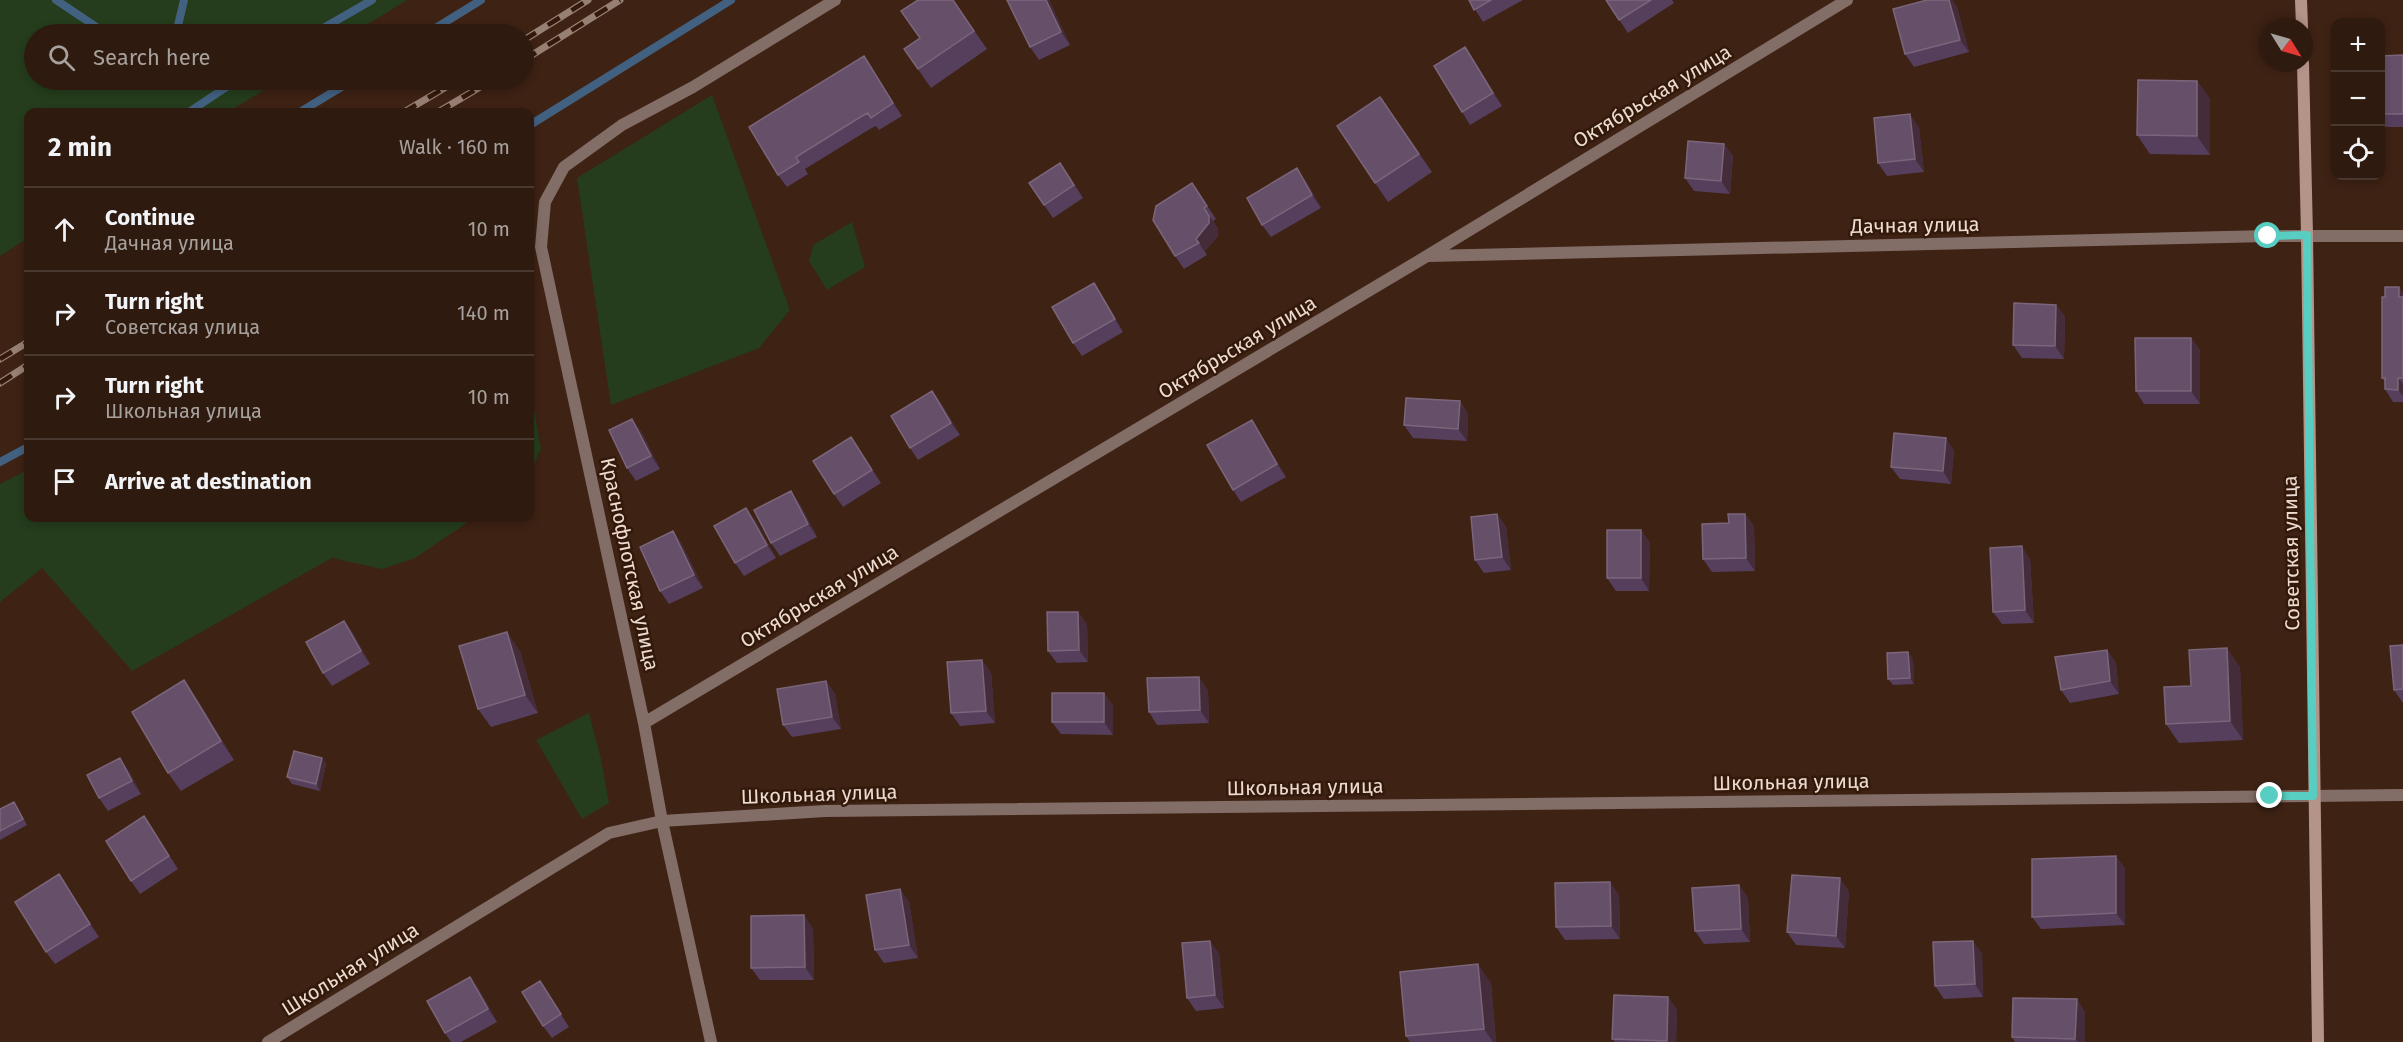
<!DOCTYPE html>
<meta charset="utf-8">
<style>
body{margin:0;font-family:"Fira Sans",sans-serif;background:#3a271d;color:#f1f3f6}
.controls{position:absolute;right:18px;top:18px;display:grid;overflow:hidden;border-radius:12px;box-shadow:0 3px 9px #0003}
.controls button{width:54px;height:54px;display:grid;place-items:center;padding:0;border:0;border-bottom:2px solid #49382f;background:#2e1a0f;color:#f1f3f6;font:30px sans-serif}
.compass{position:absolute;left:2259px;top:18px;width:54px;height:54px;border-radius:50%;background:#2e1a0f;box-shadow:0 3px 9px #0003;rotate:127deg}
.stop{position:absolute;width:18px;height:18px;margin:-14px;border:4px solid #57cec1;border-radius:50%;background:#fff}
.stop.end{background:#57cec1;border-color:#fff;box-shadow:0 2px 6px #0008}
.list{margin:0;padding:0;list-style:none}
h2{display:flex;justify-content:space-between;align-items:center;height:78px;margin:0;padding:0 24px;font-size:26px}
h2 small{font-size:20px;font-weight:400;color:#a7a19e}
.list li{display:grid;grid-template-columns:39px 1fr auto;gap:18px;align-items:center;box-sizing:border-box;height:84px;padding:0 24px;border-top:2px solid #49382f}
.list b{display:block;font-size:22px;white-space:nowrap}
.list p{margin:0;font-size:20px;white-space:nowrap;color:#a7a19e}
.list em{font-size:20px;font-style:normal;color:#a7a19e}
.icon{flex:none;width:33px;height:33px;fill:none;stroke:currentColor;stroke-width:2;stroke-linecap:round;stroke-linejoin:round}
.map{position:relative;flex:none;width:2403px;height:1042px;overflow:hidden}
.search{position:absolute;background:#2e1a0f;box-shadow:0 3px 9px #0003;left:24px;top:24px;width:510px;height:66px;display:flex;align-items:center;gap:15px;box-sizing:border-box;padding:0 21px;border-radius:33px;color:#a7a19e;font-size:22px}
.panel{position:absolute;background:#2e1a0f;box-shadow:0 3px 9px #0003;left:24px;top:108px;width:510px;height:414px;border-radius:12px}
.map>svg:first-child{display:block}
</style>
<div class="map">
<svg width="2403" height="1042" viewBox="0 0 2403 1042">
<rect width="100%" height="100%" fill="#3e2214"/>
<!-- green -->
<path fill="#253d1c" d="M0,0H407L352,34H34V80H281L228,112H28V238L0,256Z
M712,95L790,310L759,348L611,405L577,178Z
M852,222L865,267L827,290L809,261L813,245Z
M530,387L541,449L530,472Z
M28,470V518H474L415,558L382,569L332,558L132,671L42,568L0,602V484Z
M589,713L601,759L609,803L582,819L536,740Z"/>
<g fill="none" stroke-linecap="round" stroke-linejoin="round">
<!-- stream -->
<path stroke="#426181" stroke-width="8" d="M56,0L107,34
M176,34L184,0
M313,34L372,0
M426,34L481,0
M209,80L228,84
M189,112L237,80
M300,112L353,80
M530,125L731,0
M0,462L28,447"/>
<!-- street -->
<path stroke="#826d67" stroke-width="12" d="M1428,256L2268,236H2403
M644,723L1427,256L1847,0
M268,1042L609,833L662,821L825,811L2403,795
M711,1042L662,821L644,723L541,247L545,202L564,167L622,125L693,87L835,0"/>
<!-- secondary -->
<path stroke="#b49389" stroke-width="12" d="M2301,0L2302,27
M2303,63L2307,235L2318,1042"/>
<defs>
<path id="rail" d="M524,40L588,0
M524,60L620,0
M404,112L458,80
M438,112L492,80
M0,359L28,342
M0,383L28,365"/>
</defs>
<!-- rail casing -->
<use href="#rail" stroke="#967f73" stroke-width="7"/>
<!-- rail -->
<use href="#rail" stroke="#33190a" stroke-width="4.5" stroke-dasharray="14" stroke-linecap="butt"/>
</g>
<!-- wall -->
<path fill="#553f5d" d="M953,0L987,49L931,88L904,49L920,38Z
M1049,0L1070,45L1039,60L1030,47Z
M1469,0H1523L1483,22Z
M1606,0H1672L1674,3L1628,33Z
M1927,0H1952L1957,7L1969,52L1914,67L1905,54Z
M2403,55V127H2380V56Z
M864,56L902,116L879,130L876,126L870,129L805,169L808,174L787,187L778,175Z
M1474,60L1502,106L1470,125L1462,112Z
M2197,81L2210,99V155L2150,154L2137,135Z
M1380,97L1432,172L1388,202L1375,183Z
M1919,127L1924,172L1887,176L1878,163Z
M1724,144L1733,156L1730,194L1694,191L1685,178Z
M1069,176L1083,198L1053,218L1044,205Z
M1306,181L1321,208L1271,237L1262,225Z
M1192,183L1216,219L1213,221L1218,229V236L1205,251L1207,255L1184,269L1175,256Z
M2403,293V402H2393L2385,389V382L2382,378Z
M1102,295L1123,332L1082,356L1073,343Z
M2056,305L2065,317L2064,359L2022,358L2013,345Z
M2191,338L2200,350V404H2144L2136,391Z
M932,391L941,403L960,435L918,460L910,448Z
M1460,401L1468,414L1467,441L1413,438L1404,425Z
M641,431L660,469L636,481L627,468Z
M1260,433L1286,477L1241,502L1233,490Z
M851,437L881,483L843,507L834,494Z
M1954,450L1951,484L1900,479L1891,467Z
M800,504L817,537L780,556L771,543Z
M1497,514L1506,527L1511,570L1484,573L1475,560Z
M1745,514L1754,526L1755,571L1712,572L1703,559L1729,523Z
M755,520L776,558L744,576L735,563Z
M1641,530L1650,543L1649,591H1616L1607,578Z
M673,531L682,544L703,588L669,604L660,591Z
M2030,559L2034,623L2002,624L1993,612Z
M1078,612L1087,624L1088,662L1057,663L1048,651Z
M344,621L353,633L370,664L332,686L323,673Z
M2403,645V703L2394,690Z
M2107,650L2116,663L2119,694L2070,703L2061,690Z
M520,651L538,713L491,727L478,709Z
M1913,659L1914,684L1893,685L1888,679Z
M2240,667L2243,740L2179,743L2166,724L2191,686Z
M991,672L995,723L960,726L951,713Z
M826,681L835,694L841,729L792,737L783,725Z
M1208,690L1209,723L1157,725L1149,712Z
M1104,693L1113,706V735L1061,734L1052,722Z
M197,699L234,760L181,791L168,773Z
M322,758L326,764L320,791L292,784L287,777Z
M129,771L141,794L108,811L99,798Z
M18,808L27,825L0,840V809Z
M144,816L178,869L140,894L131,881Z
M2125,868V925L2041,929L2032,917Z
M59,874L99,937L55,964L46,952Z
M1739,885L1748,898L1750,942L1704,944L1695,931Z
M900,889L909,902L918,958L884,963L875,950Z
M1849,891L1845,948L1796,945L1787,932Z
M1619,895L1620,939L1565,940L1556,927Z
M813,928L814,980H760L751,968Z
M1219,953L1224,1008L1196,1011L1187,998Z
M1982,953L1983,997L1944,999L1935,986Z
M540,981L569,1027L552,1038L543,1026Z
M1491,983L1496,1042H1410L1406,1036Z
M479,989L497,1022L461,1042H451L445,1033Z
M1668,997L1677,1010L1676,1042H1615L1612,1039Z
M2085,1012V1042H2015L2012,1037Z"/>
<!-- shaded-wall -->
<path fill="#452c3a" d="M1046,0H1049L1070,45L1061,32Z
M1949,0H1952L1957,7L1969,52L1960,40Z
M1465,47L1474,60L1502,106L1493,93Z
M864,56L873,69L902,116L893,103Z
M2197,81L2210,99V155L2197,136Z
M1910,114L1919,127L1924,172L1915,159Z
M1724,144L1733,156L1730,194L1721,181Z
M1297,168L1306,181L1321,208L1312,195Z
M1204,208L1218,229V236L1205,251L1207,255L1196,239Z
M1094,283L1102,295L1123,332L1115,319Z
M2399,287L2403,293V304L2399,297Z
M2056,305L2065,317L2064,359L2055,346Z
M2191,338L2200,350V404L2191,391Z
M2398,378L2403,384V396L2398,390Z
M932,391L941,403L960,435L951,423Z
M1460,401L1468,414L1467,441L1458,429Z
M632,419L641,431L660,469L651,456Z
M1252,420L1260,433L1286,477L1277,464Z
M1946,438L1954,450L1951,484L1943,471Z
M791,491L800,504L817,537L808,524Z
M746,508L755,520L776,558L767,545Z
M1497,514L1506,527L1511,570L1502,557Z
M1745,514L1754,526L1755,571L1746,558Z
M1641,530L1650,543L1649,591L1641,578Z
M673,531L682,544L703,588L694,575Z
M2022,546L2030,559L2034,623L2025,610Z
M1078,612L1087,624L1088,662L1079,650Z
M344,621L353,633L370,664L361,651Z
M507,632L520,651L538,713L525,695Z
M2227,648L2240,667L2243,740L2230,721Z
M2107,650L2116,663L2119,694L2110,681Z
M1908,652L1913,659L1914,684L1910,678Z
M982,660L991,672L995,723L986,711Z
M1199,677L1208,690L1209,723L1200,710Z
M184,680L197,699L234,760L221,741Z
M826,681L835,694L841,729L832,717Z
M1104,693L1113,706V735L1104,722Z
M120,758L129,771L141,794L132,781Z
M322,758L326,764L320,791L316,784Z
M2116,856L2125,868V925L2116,913Z
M59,874L68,887L99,937L90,924Z
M1840,878L1849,891L1845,948L1836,936Z
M1610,882L1619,895L1620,939L1611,926Z
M1739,885L1748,898L1750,942L1741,929Z
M900,889L909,902L918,958L909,945Z
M804,915L813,928L814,980L805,967Z
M1210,941L1219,953L1224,1008L1215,995Z
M1973,941L1982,953L1983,997L1975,984Z
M1478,964L1491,983L1496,1042H1493L1484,1029Z
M470,977L479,989L497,1022L488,1009Z
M1668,997L1677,1010L1676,1042H1667V1041Z
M2077,999L2085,1012V1042H2078L2075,1039Z"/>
<!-- building -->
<path fill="#665069" stroke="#7b657a" stroke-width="1.5" d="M918,0H953L974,31L918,69L904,49L920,38L901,11Z
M1007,0H1046L1061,32L1030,47Z
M1469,0H1491L1474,10Z
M1606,0H1651L1619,20Z
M1927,0H1949L1960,40L1905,54L1893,9Z
M1465,47L1493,93L1462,112L1434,66Z
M2403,55V114H2380V56Z
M864,56L893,103L871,118L868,113L862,116L796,157L799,162L778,175L749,127Z
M2138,80L2197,81V136L2137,135Z
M1380,97L1419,154L1375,183L1337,126Z
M1910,114L1915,159L1878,163L1874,118Z
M1688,141L1724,144L1721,181L1685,178Z
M1060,163L1074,185L1044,205L1029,183Z
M1297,168L1312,195L1262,225L1247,198Z
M1192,183L1207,206L1204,208L1209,216V223L1196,239L1199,243L1175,256L1153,220L1156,206Z
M1094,283L1115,319L1073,343L1052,307Z
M2385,287H2399V297H2403V378H2398V390L2385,389V378H2382V297H2385Z
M2014,303L2056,305L2055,346L2013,345Z
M2135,338H2191V391H2136Z
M932,391L951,423L910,448L891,416Z
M1406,398L1460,401L1458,429L1404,425Z
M632,419L651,456L627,468L609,430Z
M1252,420L1277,464L1233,490L1207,445Z
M1894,433L1946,438L1943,471L1891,467Z
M851,437L872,470L834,494L813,461Z
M791,491L808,524L771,543L754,510Z
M746,508L767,545L735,563L714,526Z
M1497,514L1502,557L1475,560L1471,517Z
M1728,514H1745L1746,558L1703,559L1702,524L1729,523Z
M1607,530H1641V578H1607Z
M673,531L694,575L660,591L640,547Z
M2022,546L2025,610L1993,612L1990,548Z
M1047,612H1078L1079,650L1048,651Z
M344,621L361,651L323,673L306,642Z
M507,632L525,695L478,709L459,646Z
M2403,645V689L2394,690L2390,646Z
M2227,648L2230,721L2166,724L2164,687L2191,686L2189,650Z
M2107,650L2110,681L2061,690L2055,657Z
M1908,652L1910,678L1888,679L1887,653Z
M982,660L986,711L951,713L947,662Z
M1199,677L1200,710L1149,712L1147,678Z
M184,680L221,741L168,773L132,712Z
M826,681L832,717L783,725L777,689Z
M1052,693H1104V722H1052Z
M294,751L322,758L316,784L287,777Z
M120,758L132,781L99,798L87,775Z
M14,802L23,819L0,831V809Z
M144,816L169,856L131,881L106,841Z
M2116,856V913L2032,917V859Z
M59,874L90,924L46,952L15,902Z
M1792,875L1840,878L1836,936L1787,932Z
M1610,882L1611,926L1556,927L1555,883Z
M1739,885L1741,929L1695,931L1692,888Z
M900,889L909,945L875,950L866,895Z
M804,915L805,967L751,968V916Z
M1210,941L1215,995L1187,998L1182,943Z
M1973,941L1975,984L1935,986L1933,942Z
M1478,964L1484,1029L1406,1036L1400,972Z
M470,977L488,1009L445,1033L427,1001Z
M540,981L561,1014L543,1026L522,992Z
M1614,995L1668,997L1667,1041L1612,1039Z
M2013,998L2077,999L2075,1039L2012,1037Z"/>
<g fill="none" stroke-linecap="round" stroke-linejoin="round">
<!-- route -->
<path stroke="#57cec1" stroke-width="8" d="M2268,236L2307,235L2313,796H2270"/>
</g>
<g text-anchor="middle" stroke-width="5" stroke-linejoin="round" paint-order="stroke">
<!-- street labels -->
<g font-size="20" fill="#eddbd1" stroke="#33190a">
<text transform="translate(1652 96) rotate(-31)" y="7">Октябрьская улица</text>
<text transform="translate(1915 225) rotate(-1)" y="7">Дачная улица</text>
<text transform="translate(1237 347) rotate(-31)" y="7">Октябрьская улица</text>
<text transform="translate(2291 553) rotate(-91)" y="7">Советская улица</text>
<text transform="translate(630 564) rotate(78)" y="7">Краснофлотская улица</text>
<text transform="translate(819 596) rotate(-31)" y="7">Октябрьская улица</text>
<text transform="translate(1791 782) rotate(-1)" y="7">Школьная улица</text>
<text transform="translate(1305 787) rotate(-1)" y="7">Школьная улица</text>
<text transform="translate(819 794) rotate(-2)" y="7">Школьная улица</text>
<text transform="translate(350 969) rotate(-32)" y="7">Школьная улица</text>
</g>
</g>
</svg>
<div class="controls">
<button>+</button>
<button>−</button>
<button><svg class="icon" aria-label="locate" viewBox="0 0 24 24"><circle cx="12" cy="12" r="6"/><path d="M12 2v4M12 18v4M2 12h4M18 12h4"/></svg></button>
</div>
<svg class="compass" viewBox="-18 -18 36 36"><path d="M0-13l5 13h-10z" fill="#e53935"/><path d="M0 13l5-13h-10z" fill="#a7a19e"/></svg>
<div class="stop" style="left:2268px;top:236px"></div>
<div class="stop end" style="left:2270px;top:796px"></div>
<div class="search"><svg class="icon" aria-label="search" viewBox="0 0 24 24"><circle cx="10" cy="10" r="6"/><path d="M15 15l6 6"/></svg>Search here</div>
<section class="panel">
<h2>2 min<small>Walk · 160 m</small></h2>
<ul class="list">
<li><svg class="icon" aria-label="ahead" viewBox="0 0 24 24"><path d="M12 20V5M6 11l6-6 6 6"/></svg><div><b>Continue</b><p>Дачная улица</p></div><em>10 m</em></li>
<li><svg class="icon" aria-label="right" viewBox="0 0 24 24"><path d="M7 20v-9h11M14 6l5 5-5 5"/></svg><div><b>Turn right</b><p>Советская улица</p></div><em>140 m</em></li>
<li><svg class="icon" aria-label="right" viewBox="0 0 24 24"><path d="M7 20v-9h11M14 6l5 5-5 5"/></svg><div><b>Turn right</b><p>Школьная улица</p></div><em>10 m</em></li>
<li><svg class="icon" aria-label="arrive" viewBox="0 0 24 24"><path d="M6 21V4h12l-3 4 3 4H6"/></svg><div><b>Arrive at destination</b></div></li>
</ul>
</section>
</div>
